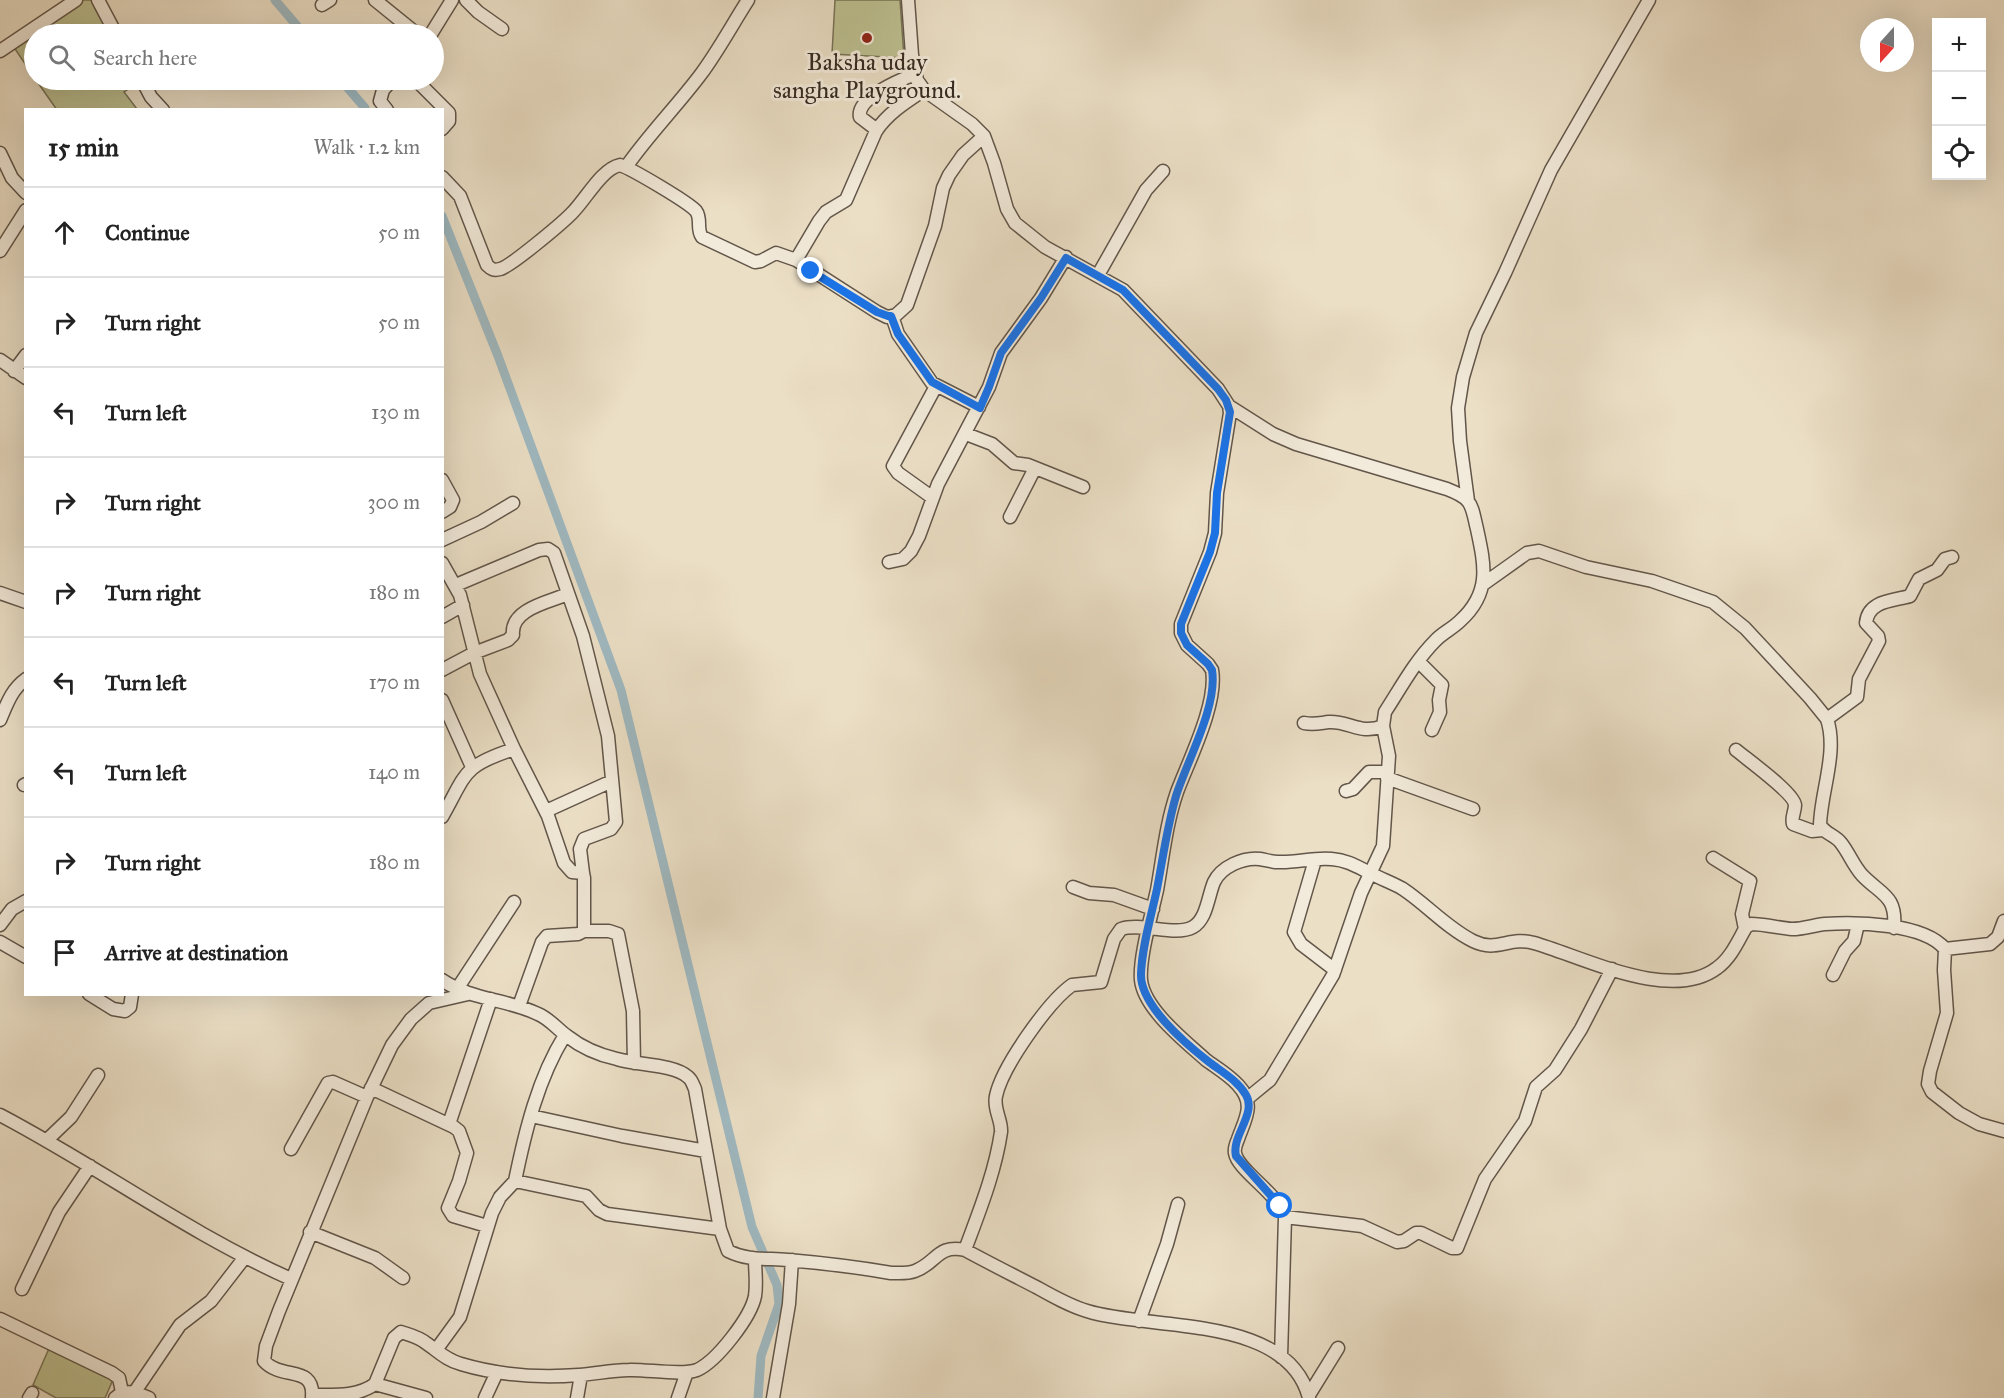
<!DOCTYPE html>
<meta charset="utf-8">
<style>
body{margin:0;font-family:"IM FELL Great Primer",serif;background:#f6f6f6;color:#222}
.controls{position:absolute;right:18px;top:18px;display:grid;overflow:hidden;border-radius:0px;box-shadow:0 6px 24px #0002}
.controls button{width:54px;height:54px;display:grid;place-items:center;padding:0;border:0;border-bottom:2px solid #e0e0e0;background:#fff;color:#222;font:30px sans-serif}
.compass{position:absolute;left:1860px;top:18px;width:54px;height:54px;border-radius:50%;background:#fff;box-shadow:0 6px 24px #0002;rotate:201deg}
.stop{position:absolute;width:18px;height:18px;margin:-14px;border:4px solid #1a73e8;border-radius:50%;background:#fff}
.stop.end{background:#1a73e8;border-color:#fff;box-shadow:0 2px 6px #0008}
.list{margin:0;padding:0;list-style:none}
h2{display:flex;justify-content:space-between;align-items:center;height:78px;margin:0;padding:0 24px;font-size:26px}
h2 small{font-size:20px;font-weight:400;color:#767676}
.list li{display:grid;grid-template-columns:39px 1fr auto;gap:18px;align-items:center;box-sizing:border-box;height:90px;padding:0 24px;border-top:2px solid #e0e0e0}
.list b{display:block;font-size:22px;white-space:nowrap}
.list em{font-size:20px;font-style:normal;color:#767676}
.icon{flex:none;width:33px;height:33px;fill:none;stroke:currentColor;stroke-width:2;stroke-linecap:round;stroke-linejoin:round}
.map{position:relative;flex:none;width:2004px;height:1398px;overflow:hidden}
.search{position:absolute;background:#fff;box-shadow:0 6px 24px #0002;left:24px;top:24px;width:420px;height:66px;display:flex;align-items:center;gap:15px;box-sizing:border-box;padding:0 21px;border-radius:33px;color:#767676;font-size:22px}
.panel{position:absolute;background:#fff;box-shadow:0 6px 24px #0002;left:24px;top:108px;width:420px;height:888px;border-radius:0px}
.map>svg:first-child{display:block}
</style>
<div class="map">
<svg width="2004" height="1398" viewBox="0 0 2004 1398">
<rect width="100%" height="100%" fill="#ebdfc6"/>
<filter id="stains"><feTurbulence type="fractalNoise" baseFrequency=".00333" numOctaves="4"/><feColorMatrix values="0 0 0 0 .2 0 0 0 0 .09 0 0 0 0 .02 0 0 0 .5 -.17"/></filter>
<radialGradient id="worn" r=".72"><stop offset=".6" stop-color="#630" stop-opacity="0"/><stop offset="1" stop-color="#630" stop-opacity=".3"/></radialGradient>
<!-- green -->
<path fill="#bdc091" stroke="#787458" stroke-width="1.5" d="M76,0H99L117,34H34V77L11,43Z
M835,0H900L904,58L832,54Z
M36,80H142L124,92L137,109L57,110Z
M51,1344L115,1375L105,1398H56L33,1385Z"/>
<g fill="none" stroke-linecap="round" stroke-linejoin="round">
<!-- canal -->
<path stroke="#9fb9c1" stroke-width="9" d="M275,0L304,34
M341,80L365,108
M442,216L498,356L621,690L752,1227L777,1285L779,1304L761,1356L758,1398"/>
<defs>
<path id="minor" d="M98,0L116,34
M375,0L417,34
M466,0L478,12L502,29
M908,0L912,55L917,80L924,90L972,124L984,136L994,163L1007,209L1015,223L1045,247L1123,290L1218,389L1229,406L1230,413L1217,493L1215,533L1210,552L1181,624V633L1187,645L1208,664L1212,670C1218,703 1189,760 1177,792C1166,824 1163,857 1157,890C1152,913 1139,958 1141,980C1144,1009 1185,1041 1206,1060C1217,1068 1229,1075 1238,1085C1256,1104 1245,1119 1238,1139C1236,1144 1234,1148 1235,1153C1238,1171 1278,1193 1285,1217L1281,1357
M322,5L330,0
M431,34L452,0
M0,51L76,0
M142,80L151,97L163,110
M416,80L449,113V121L442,129
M387,110L380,101L383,90L392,80
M877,130L860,117C856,98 900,80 915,74
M0,153L12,178L26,193
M626,167C649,134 677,106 701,74C718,51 732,25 748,0
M442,177L460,196L487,265C491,269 494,271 500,269C510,267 561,224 571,214C585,201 601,169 620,165C632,169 688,202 696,211C702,219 696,229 702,237L755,262L761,261L776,253L796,260L877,312L887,317L896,315L907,305L935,226L943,188L949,175L963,155L984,136
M0,251L26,210
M796,260L819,221L826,212L846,200L876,131C888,113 906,102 924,90
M1098,275L1146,190L1163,171
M892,316L898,334L932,383L979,407
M0,360L26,378
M14,371L26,355
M1229,406L1273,434L1296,444L1447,489C1473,499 1471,504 1477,529C1485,566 1491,593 1460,621C1452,629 1442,633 1435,641C1415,661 1400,689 1385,712L1383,726L1389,756L1383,846L1361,893L1333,975L1270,1080L1248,1098
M966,434L992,444L1014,463L1028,465L1083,487
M442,480L453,500L450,507L442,512
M933,498L898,473L893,466L936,386
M1468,501L1460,441L1458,408L1463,377L1476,333L1505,273L1551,170L1649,0
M1010,517L1035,468
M442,540L481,522L513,503
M889,562L903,559L911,551L919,536L938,484L989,387L1001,353L1041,298L1066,257
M442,563L460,595L480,674L514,749L548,816L564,863L572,872L583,873L584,878V931L578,934L547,936L542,942L519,1006
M456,585L539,550L548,549L554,553L583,636L608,736L616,822L611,829L584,839L580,849L583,873
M1482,585L1527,553L1539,551L1586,567L1652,581L1713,602L1745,628L1810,698L1827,719C1838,752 1821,791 1820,825C1825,834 1835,835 1841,843C1849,853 1853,865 1862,875C1881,895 1897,895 1894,928
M0,593L26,602
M442,617L463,605
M1419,662L1442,685L1439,700L1440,712L1432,730
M442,670L474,653L508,640L513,635C510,609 549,602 568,594
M442,700L472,767
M1827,719L1857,697L1859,679L1879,641L1878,636L1866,623C1868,600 1894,601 1910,596L1919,579L1937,570L1945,559L1952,557
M0,720C7,704 11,690 26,679
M1304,723C1314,725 1320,723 1329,722C1350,721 1360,735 1383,726
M1736,750C1748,760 1794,793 1795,805C1795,812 1791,817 1793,824L1812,831L1823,830
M1387,778L1473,809
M24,785L26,784
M1346,791L1353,789L1369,772H1388
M546,811L612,781
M442,817C467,773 462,766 514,749
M1713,858L1750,881L1742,914L1745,929
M1315,860L1294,932L1301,944L1335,970
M1073,887L1089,893L1114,895L1153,909
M0,925L12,909L26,901
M584,931H609L618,934L633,1011L634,1063
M0,942L26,957
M1945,949L1990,944L1998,937L2004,921
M1833,975L1845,951L1854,941L1858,924
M442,980C471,1000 507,999 538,1014C550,1019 557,1029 567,1036C581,1047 599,1055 617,1059C636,1065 674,1064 688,1077C692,1080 693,1085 695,1089L720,1229L728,1251C748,1261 767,1258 788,1260C822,1263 857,1267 891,1273C898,1273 907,1274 915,1271C937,1263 937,1244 965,1250C989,1263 1013,1275 1038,1288C1054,1297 1070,1306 1087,1311C1151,1331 1288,1314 1309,1398
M457,989L514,902
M89,994L113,1009L125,1011L130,1007L132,994
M371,1088L454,1127L459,1131L467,1153L459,1181L448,1208L453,1216L487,1226
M0,1115C99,1167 188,1233 291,1279
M531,1116L622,1136L706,1151
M449,1124L491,999
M47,1140L71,1117L98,1075
M291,1149L328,1083L333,1082L367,1097
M515,1181C525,1132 538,1078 565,1035
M1285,1217L1362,1226L1397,1242L1404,1241L1416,1233H1421L1452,1248H1457L1485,1179L1525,1121L1536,1087L1555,1070L1581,1029L1612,969
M310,1232L375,1258L403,1278
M965,1250C979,1212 995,1173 1001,1132C1002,1120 993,1109 996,1096C1002,1067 1048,1002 1072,985L1101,982L1114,939L1121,929C1142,922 1175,937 1193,927C1207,919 1208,896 1214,882C1221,867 1243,857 1260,859C1266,860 1272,862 1278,862C1296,863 1314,857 1332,859C1347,860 1358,867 1370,873C1381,879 1393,883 1403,889C1427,905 1447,928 1473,941C1497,953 1509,936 1534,943C1583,957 1671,1003 1717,968C1731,958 1738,941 1746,927L1751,924C1765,924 1778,928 1792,929C1804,929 1814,925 1825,924C1856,922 1924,923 1945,949L1944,970L1947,1013L1930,1071L1928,1084L1932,1092L1959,1113L1979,1124L2004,1131
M22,1289L59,1212L90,1166
M0,1319L112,1373L119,1378L122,1392
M1139,1321L1167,1244L1178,1204
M436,1350L460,1317L492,1213L500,1197L515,1181L586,1196L599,1210L607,1214L720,1229
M375,1384L426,1398
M134,1393L180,1325L211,1301L245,1257
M312,1395C334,1395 357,1397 375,1384L394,1338L401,1332C410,1335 419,1337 426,1343C438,1351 446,1360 461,1364C498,1375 540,1378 579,1375C595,1374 612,1370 629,1370C646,1369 682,1376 697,1370C717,1361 751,1317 755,1296C757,1284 755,1271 755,1259
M1309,1395L1338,1348
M29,1398L32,1393
M115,1398C125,1388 138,1393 149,1398
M312,1398C315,1364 282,1381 264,1361L266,1346L279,1311L367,1097L392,1045L411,1019L429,1003L468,994
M485,1398L497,1372
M577,1398L581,1375
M678,1398L687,1372
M773,1398L789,1304L792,1260"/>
</defs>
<!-- minor casing -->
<use href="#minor" stroke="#62564a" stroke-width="15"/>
<!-- minor -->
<use href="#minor" stroke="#f2eada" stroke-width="12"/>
</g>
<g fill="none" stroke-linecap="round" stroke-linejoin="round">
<!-- route -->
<path stroke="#1a73e8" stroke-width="8" d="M811,271L877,312L888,316H891L898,334L932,382L980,408L989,387L1001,353L1041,298L1066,258L1123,290L1218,389L1226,400L1230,412L1217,493L1215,533L1210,552L1181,624V633L1187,645L1208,664L1212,670C1218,706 1187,761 1176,796C1167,827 1163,858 1157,889C1151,917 1142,946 1141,974C1140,1005 1186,1044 1209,1062C1222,1072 1237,1080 1246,1095C1257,1114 1231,1136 1236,1156L1280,1206"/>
</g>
<!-- markers -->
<circle fill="#8f2418" stroke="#f2eada" stroke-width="2" cx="867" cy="38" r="6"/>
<g text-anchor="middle" stroke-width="6" stroke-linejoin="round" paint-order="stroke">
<!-- poi labels -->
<g font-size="24" fill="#342920" stroke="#f2eada">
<text x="867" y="70">Baksha uday<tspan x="867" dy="28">sangha Playground.</tspan></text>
</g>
</g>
<rect width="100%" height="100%" filter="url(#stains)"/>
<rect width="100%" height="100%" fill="url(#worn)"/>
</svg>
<div class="controls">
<button>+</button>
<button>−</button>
<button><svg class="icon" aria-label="locate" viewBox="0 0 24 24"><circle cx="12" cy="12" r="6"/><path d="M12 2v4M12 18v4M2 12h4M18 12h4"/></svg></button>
</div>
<svg class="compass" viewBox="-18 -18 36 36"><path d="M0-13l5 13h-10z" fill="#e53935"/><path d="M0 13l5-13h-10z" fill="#767676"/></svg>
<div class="stop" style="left:1280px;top:1206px"></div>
<div class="stop end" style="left:811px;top:271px"></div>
<div class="search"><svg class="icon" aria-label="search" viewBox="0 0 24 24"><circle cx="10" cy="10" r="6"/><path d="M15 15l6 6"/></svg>Search here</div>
<section class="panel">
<h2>15 min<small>Walk · 1.2 km</small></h2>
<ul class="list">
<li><svg class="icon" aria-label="ahead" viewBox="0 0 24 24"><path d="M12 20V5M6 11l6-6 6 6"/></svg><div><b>Continue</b></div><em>50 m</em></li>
<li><svg class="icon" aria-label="right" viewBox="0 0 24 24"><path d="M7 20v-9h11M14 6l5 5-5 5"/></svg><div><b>Turn right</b></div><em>50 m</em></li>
<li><svg class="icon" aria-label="left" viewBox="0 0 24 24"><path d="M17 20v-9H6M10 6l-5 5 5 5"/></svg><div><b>Turn left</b></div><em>130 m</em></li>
<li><svg class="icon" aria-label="right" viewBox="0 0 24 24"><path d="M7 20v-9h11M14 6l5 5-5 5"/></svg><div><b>Turn right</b></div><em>300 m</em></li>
<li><svg class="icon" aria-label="right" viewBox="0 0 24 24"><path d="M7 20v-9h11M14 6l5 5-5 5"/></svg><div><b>Turn right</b></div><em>180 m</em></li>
<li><svg class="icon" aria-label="left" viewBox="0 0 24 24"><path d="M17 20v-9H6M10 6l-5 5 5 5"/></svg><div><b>Turn left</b></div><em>170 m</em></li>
<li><svg class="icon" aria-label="left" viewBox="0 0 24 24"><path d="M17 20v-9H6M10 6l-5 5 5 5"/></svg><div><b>Turn left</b></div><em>140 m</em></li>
<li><svg class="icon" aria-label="right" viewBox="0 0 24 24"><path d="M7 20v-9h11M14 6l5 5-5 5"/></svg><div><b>Turn right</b></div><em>180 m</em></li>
<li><svg class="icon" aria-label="arrive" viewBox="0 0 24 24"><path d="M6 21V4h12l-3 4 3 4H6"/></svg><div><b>Arrive at destination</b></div></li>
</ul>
</section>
</div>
